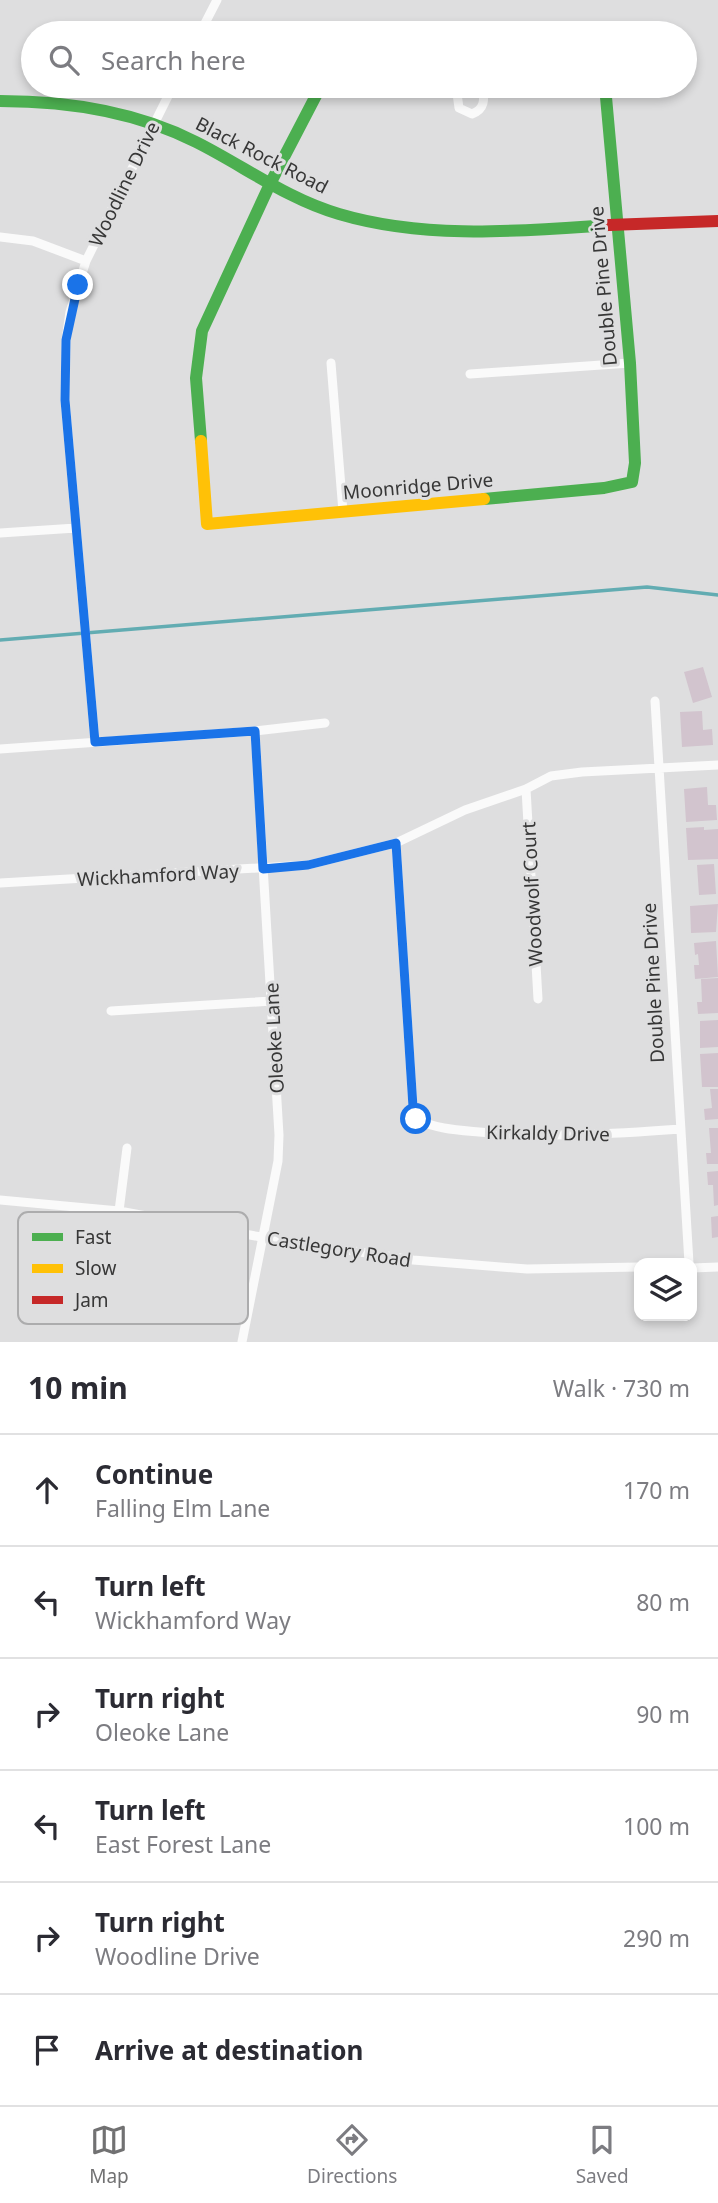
<!DOCTYPE html>
<meta charset="utf-8">
<style>
body{margin:0;font-family:"Noto Sans",sans-serif;background:#f7f7f7;color:#2b2b33}
.controls{position:absolute;right:21px;bottom:21px;display:grid;overflow:hidden;border-radius:14px;box-shadow:0 4px 10px #0003}
.controls button{width:63px;height:63px;display:grid;place-items:center;padding:0;border:0;border-bottom:2px solid #e1e1e2;background:#fff;color:#2b2b33;font:35px sans-serif}
.stop{position:absolute;width:21px;height:21px;margin:-16px;border:5px solid #1a73e8;border-radius:50%;background:#fff}
.stop.end{background:#1a73e8;border-color:#fff;box-shadow:0 2px 7px #0008}
.list{margin:0;padding:0;list-style:none}
h2{display:flex;justify-content:space-between;align-items:center;height:91px;margin:0;padding:0 28px;font-size:30px}
h2 small{font-size:23px;font-weight:400;color:#7c7c81}
.list li{display:grid;grid-template-columns:46px 1fr auto;gap:21px;align-items:center;box-sizing:border-box;height:112px;padding:0 28px;border-top:2px solid #e1e1e2}
.list b{display:block;font-size:26px;white-space:nowrap}
.list p{margin:0;font-size:23px;white-space:nowrap;color:#7c7c81}
.list em{font-size:23px;font-style:normal;color:#7c7c81}
.icon{flex:none;width:38px;height:38px;fill:none;stroke:currentColor;stroke-width:2;stroke-linecap:round;stroke-linejoin:round}
.map{position:relative;flex:none;width:718px;height:1342px;overflow:hidden}
.search{position:absolute;background:#fff;box-shadow:0 4px 10px #0003;left:21px;right:21px;top:21px;height:77px;display:flex;align-items:center;gap:18px;box-sizing:border-box;padding:0 24px;border-radius:38px;color:#7c7c81;font-size:26px}
.sheet{height:763px;background:#fff}
nav{display:flex;justify-content:space-around;align-items:center;box-sizing:border-box;height:98px;border-top:2px solid #e1e1e2;background:#fff;font-size:19px;color:#7c7c81}
nav a{display:grid;justify-items:center;gap:4px}
nav .on{color:#717172}
.map>svg:first-child{display:block}
</style>
<div class="map">
<svg width="718" height="1342" viewBox="0 0 718 1342">
<rect width="100%" height="100%" fill="#dededf"/>
<g fill="none" stroke-linecap="round" stroke-linejoin="round">
<!-- stream -->
<path stroke="#62acb2" stroke-width="3.5" d="M0,640L647,587L718,595"/>
</g>
<!-- building -->
<path fill="#d2c4ce" d="M703,667L712,697L693,703L684,672Z
M702,711L703,730L712,729L713,745L682,747L680,712Z
M707,787L708,805H716L717,820L686,822L684,789Z
M704,827V830L718,829V859L688,860L686,828Z
M714,864L716,894L699,895L697,865Z
M718,904L716,932L691,933L690,906Z
M716,941L718,977L695,979L694,965H699L698,954L695,955L694,943Z
M718,978V1013L698,1014L697,1002H702L701,979Z
M718,1020V1047L700,1048V1021Z
M718,1053V1087H702L700,1054Z
M710,1089H718V1119L705,1120L704,1109L712,1108Z
M709,1128H718V1164H707L706,1153H711Z
M718,1171V1205L714,1206L713,1185H708L707,1172Z
M718,1216V1237L712,1238L711,1217Z"/>
<g fill="none" stroke-linecap="round" stroke-linejoin="round">
<!-- street -->
<path stroke="#fafafa" stroke-width="9" d="M200,33L217,0
M456,86L459,108L472,114C486,109 484,98 483,86
M0,237L33,241L86,261
M331,363L343,512
M470,374L630,363
M0,533L76,528
M655,701L689,1263
M95,742L65,400L66,340L70,312L86,261L173,86
M0,749L255,731L325,723
M526,789L538,999
M396,843L413,1107L416,1119C436,1129 457,1130 479,1132C547,1138 614,1134 681,1129
M0,883L308,865L396,843L465,810L526,789L551,776L582,772L718,765
M111,1011L272,1001
M0,1200L119,1211L261,1237L413,1260L527,1269L639,1267
M119,1211L127,1148
M692,1268L718,1267
M242,1342L278,1161L279,1135L255,731"/>
<!-- fast -->
<path stroke="#4caf50" stroke-width="12" d="M0,101C68,101 135,111 196,142C244,166 287,199 339,214C427,240 519,231 609,225
M201,441L196,378L202,331L270,184L321,86
M484,499L604,488L632,482L635,463L630,363L605,86"/>
<!-- slow -->
<path stroke="#ffc107" stroke-width="12" d="M201,441L207,524L484,499"/>
<!-- jam -->
<path stroke="#c62828" stroke-width="12" d="M609,225L718,221"/>
</g>
<g fill="none" stroke-linecap="round" stroke-linejoin="round">
<!-- route -->
<path stroke="#1a73e8" stroke-width="9" d="M78,285L66,340L65,400L95,742L255,731L263,869L308,865L396,843L413,1107L416,1119"/>
</g>
<g text-anchor="middle" stroke-width="6" stroke-linejoin="round" paint-order="stroke">
<!-- street labels -->
<g font-size="19" fill="#373737" stroke="#dededf">
<text transform="translate(262 155) rotate(27)" y="7">Black Rock Road</text>
<text transform="translate(124 184) rotate(-64)" y="7">Woodline Drive</text>
<text transform="translate(603 286) rotate(-95)" y="7">Double Pine Drive</text>
<text transform="translate(418 486) rotate(-5)" y="7">Moonridge Drive</text>
<text transform="translate(158 875) rotate(-3)" y="7">Wickhamford Way</text>
<text transform="translate(532 894) rotate(-93)" y="7">Woodwolf Court</text>
<text transform="translate(653 983) rotate(-93)" y="7">Double Pine Drive</text>
<text transform="translate(274 1038) rotate(-93)" y="7">Oleoke Lane</text>
<text transform="translate(548 1133) rotate(1)" y="7">Kirkaldy Drive</text>
<text transform="translate(339 1249) rotate(9)" y="7">Castlegory Road</text>
</g>
</g>
<!-- legend -->
<rect x="18" y="1212" width="230" height="112" rx="10" fill="#dededf" stroke="#acacad" stroke-width="2"/>
<rect x="32" y="1233" width="31" height="8" fill="#4caf50"/>
<rect x="32" y="1264" width="31" height="9" fill="#ffc107"/>
<rect x="32" y="1296" width="31" height="8" fill="#c62828"/>
<g font-size="19" fill="#373737">
<text x="75" y="1244">Fast</text>
<text x="75" y="1275">Slow</text>
<text x="75" y="1307">Jam</text>
</g>
</svg>
<div class="controls">
<button><svg class="icon" aria-label="layers" viewBox="0 0 24 24"><path d="M12 4l9 5-9 5-9-5zM3 14l9 5 9-5"/></svg></button>
</div>
<div class="stop" style="left:416px;top:1119px"></div>
<div class="stop end" style="left:78px;top:285px"></div>
<div class="search"><svg class="icon" aria-label="search" viewBox="0 0 24 24"><circle cx="10" cy="10" r="6"/><path d="M15 15l6 6"/></svg>Search here</div>
</div>
<section class="sheet">
<h2>10 min<small>Walk · 730 m</small></h2>
<ul class="list">
<li><svg class="icon" aria-label="ahead" viewBox="0 0 24 24"><path d="M12 20V5M6 11l6-6 6 6"/></svg><div><b>Continue</b><p>Falling Elm Lane</p></div><em>170 m</em></li>
<li><svg class="icon" aria-label="left" viewBox="0 0 24 24"><path d="M17 20v-9H6M10 6l-5 5 5 5"/></svg><div><b>Turn left</b><p>Wickhamford Way</p></div><em>80 m</em></li>
<li><svg class="icon" aria-label="right" viewBox="0 0 24 24"><path d="M7 20v-9h11M14 6l5 5-5 5"/></svg><div><b>Turn right</b><p>Oleoke Lane</p></div><em>90 m</em></li>
<li><svg class="icon" aria-label="left" viewBox="0 0 24 24"><path d="M17 20v-9H6M10 6l-5 5 5 5"/></svg><div><b>Turn left</b><p>East Forest Lane</p></div><em>100 m</em></li>
<li><svg class="icon" aria-label="right" viewBox="0 0 24 24"><path d="M7 20v-9h11M14 6l5 5-5 5"/></svg><div><b>Turn right</b><p>Woodline Drive</p></div><em>290 m</em></li>
<li><svg class="icon" aria-label="arrive" viewBox="0 0 24 24"><path d="M6 21V4h12l-3 4 3 4H6"/></svg><div><b>Arrive at destination</b></div></li>
</ul>
</section>
<nav>
<a class="on"><svg class="icon" aria-label="map" viewBox="0 0 24 24"><path d="M3 6l6-2 6 2 6-2v14l-6 2-6-2-6 2zM9 4v14M15 6v14"/></svg>Map</a>
<a><svg class="icon" aria-label="directions" viewBox="0 0 24 24"><path d="M12 3l9 9-9 9-9-9zM9 14v-3h6M13 9l2 2-2 2"/></svg>Directions</a>
<a><svg class="icon" aria-label="saved" viewBox="0 0 24 24"><path d="M7 4h10v16l-5-4-5 4z"/></svg>Saved</a>
</nav>
